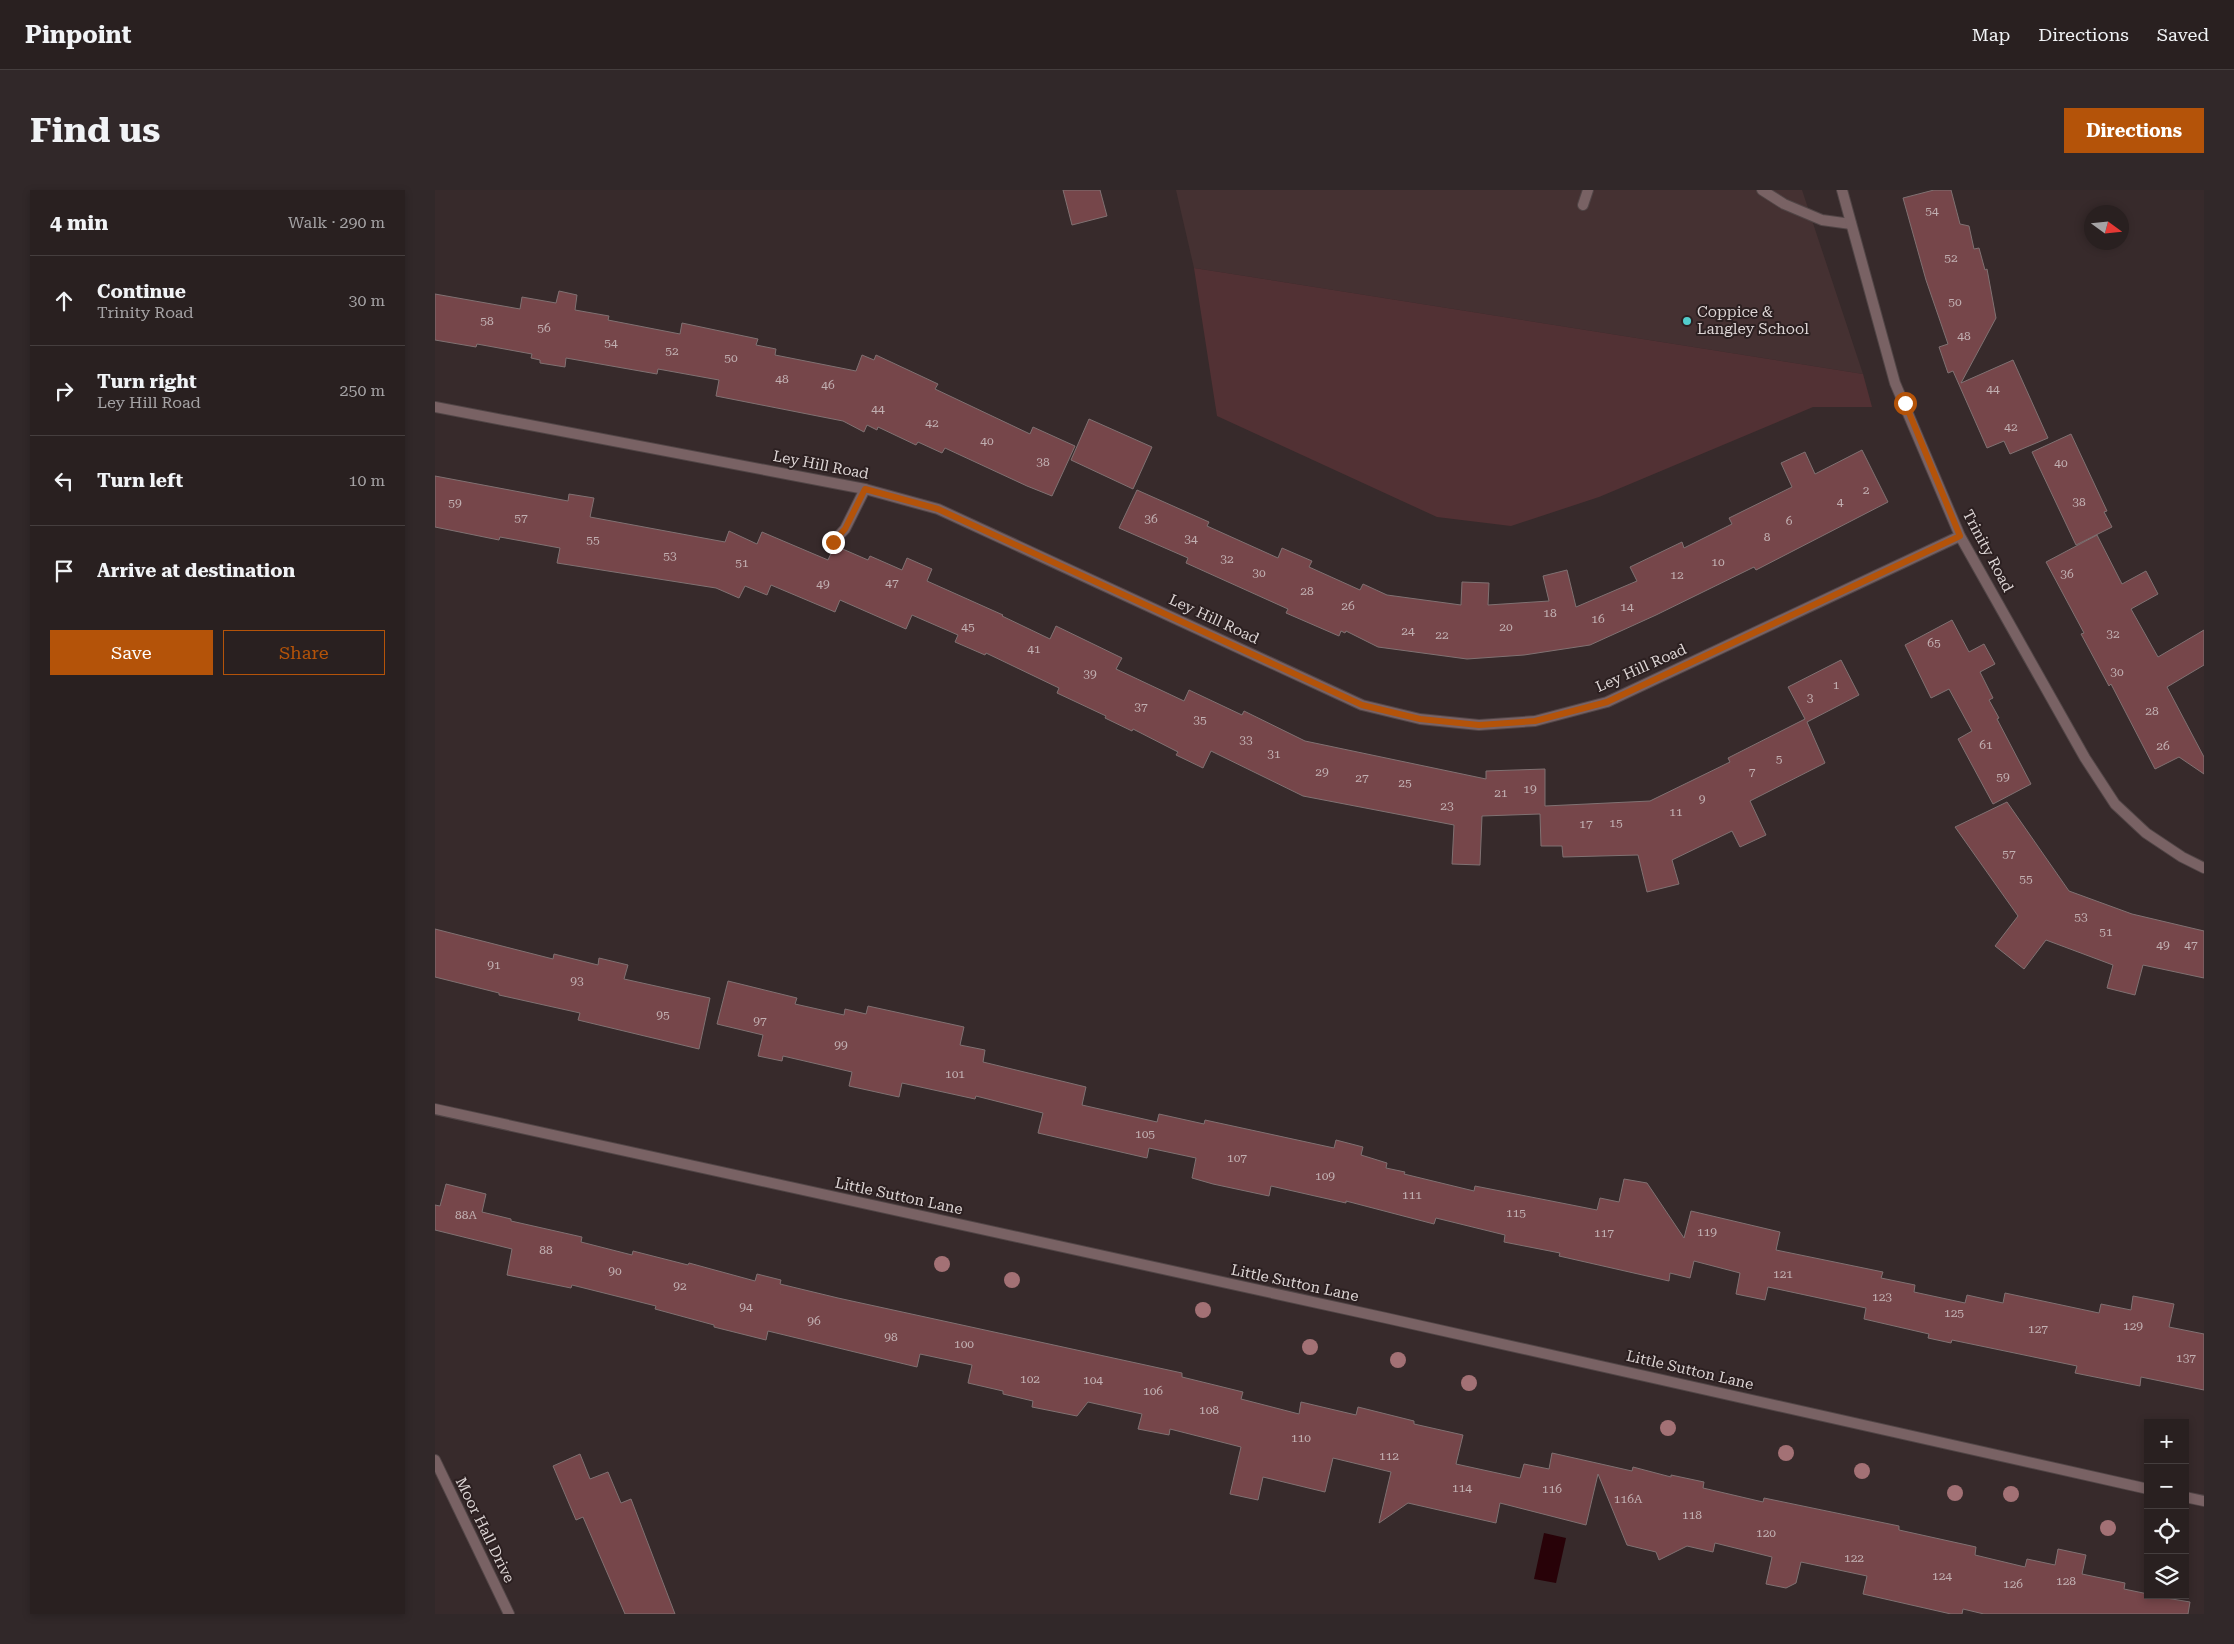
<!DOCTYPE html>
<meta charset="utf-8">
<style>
body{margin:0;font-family:"Roboto Serif",serif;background:#312829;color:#f1f3f6}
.controls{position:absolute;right:15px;bottom:15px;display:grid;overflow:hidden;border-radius:0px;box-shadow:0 2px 8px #0003}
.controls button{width:45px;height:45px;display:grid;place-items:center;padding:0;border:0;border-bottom:1px solid #453e3e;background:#292020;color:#f1f3f6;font:25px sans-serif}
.compass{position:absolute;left:1649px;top:15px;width:45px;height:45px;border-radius:50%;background:#292020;box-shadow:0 2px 8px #0003;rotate:105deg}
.stop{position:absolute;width:15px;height:15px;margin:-11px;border:4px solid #b45309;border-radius:50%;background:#fff}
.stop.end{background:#b45309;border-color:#fff;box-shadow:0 1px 5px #0008}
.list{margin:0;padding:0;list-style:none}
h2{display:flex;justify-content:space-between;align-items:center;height:65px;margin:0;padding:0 20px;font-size:21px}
h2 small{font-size:16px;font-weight:400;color:#a5a3a5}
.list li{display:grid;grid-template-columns:32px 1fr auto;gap:15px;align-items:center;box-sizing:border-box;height:90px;padding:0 20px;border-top:1px solid #453e3e}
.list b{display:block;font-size:19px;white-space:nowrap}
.list p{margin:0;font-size:16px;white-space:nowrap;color:#a5a3a5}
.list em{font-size:16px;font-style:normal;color:#a5a3a5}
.actions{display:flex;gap:10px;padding:15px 20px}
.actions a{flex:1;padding:11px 0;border:1px solid #b45309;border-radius:0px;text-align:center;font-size:18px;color:#b45309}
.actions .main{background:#b45309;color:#fff}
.icon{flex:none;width:28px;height:28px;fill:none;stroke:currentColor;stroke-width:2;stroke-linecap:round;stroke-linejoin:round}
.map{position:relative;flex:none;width:1769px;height:1424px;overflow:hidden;border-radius:0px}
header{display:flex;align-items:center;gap:30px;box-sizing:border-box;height:70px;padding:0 25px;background:#292020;border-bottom:1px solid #453e3e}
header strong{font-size:24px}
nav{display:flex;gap:28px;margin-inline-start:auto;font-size:18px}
.intro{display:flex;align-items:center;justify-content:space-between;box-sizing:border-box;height:120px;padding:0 30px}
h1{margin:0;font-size:35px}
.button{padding:12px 22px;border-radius:0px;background:#b45309;color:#fff;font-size:18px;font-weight:700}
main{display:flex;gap:30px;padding:0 30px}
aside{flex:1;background:#292020;border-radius:0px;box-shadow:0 2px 8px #0003}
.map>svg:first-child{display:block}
</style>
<header>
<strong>Pinpoint</strong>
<nav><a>Map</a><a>Directions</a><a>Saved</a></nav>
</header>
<div class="intro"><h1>Find us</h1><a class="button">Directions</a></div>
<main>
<aside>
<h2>4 min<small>Walk · 290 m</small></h2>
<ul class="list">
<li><svg class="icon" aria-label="ahead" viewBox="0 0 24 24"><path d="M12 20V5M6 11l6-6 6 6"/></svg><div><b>Continue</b><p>Trinity Road</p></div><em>30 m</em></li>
<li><svg class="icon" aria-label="right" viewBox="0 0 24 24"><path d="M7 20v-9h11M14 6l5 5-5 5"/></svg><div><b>Turn right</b><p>Ley Hill Road</p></div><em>250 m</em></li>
<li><svg class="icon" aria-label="left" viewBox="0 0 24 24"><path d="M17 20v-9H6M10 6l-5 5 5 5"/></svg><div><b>Turn left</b></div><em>10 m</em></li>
<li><svg class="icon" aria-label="arrive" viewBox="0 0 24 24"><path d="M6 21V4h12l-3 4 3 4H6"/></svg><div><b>Arrive at destination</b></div></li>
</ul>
<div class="actions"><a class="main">Save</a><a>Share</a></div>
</aside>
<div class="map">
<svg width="1769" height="1424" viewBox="0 0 1769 1424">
<rect width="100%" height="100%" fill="#372a2b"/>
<!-- built -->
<path fill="#453132" d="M741,0H1367L1428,184L759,78Z"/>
<!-- green -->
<path fill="#523134" d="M759,78L1428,184L1437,217H1378L1164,307L1076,336L1002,327L782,226Z"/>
<!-- water -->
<path fill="#280208" d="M1109,1343L1131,1348L1121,1393L1099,1389Z"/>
<!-- building -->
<path fill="#76464a" stroke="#807172" d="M628,0H665L672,26L637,35Z
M1499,0H1516L1525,34L1534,36L1539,59L1544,58L1550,80L1552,79L1561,128L1526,193L1578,170L1613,248L1575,264L1569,251L1552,258L1518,181L1513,183L1504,157L1513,154L1491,90L1468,8Z
M124,101L142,105L140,120L174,126L173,130L245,144L247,133L323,149L321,155L341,159L340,165L421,181L427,165L439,170L441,165L503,194L500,199L595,244L598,237L640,256L617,306L592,296L510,258L507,263L483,252L481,255L443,237L442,240L432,235L429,242L408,231L281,206L284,190L223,179L222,184L131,168L130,177L105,173V170L96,168L97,164L42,154L41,157L0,150V104L85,119L87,107L121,113Z
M654,229L717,257L698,299L636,270Z
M1636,244L1672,321L1669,322L1677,337L1641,355L1597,262Z
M1427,260L1453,312L1321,380L1319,377L1221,425L1155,455L1089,465L1032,469L943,457L911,441L910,443L906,441L904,446L851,423L853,419L751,373L753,368L684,338L702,300L774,332L772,336L843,368L847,358L877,371L874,377L925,400L928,394L952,405L1026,415L1027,392L1054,393L1053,415L1114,411L1108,386L1132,380L1141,417L1202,391L1195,377L1247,352L1249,358L1297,334L1294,328L1357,297L1346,273L1370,262L1380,284Z
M0,286L133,311L134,304L159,308L155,327L290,352L294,341L322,354L327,342L393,370L398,359L403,357L433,370L435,366L467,380L472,368L497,379L492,391L568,425L567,426L615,449L621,436L687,468L681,479L749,511L754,500L807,525L809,521L870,551L1051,589V581L1110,579V616L1215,611L1295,572L1293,568L1370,529L1353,497L1406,470L1424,505L1372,532L1390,573L1315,611L1331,645L1305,657L1297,641L1237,670L1244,694L1212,702L1203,665L1128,667L1127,656H1106L1105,624L1047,626L1045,675L1017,674L1019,635L868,606L776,561L768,578L741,565L743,562L698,539L697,541L670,528L671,526L622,503L624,498L551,463L550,465L520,452L523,445L477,425L471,439L405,410L400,422L336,395L332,405L310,396L304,408L281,398L122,373L125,358L65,347L64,350L0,337Z
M1662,345L1687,394L1711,381L1723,404L1696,419L1723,467L1769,440V475L1732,497L1769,567V584L1744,567L1720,579L1676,494L1674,496L1646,444L1649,443L1611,372Z
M1517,430L1534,462L1549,454L1560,474L1545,482L1558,508L1554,510L1564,528L1562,529L1596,594L1558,614L1523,549L1537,541L1514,499L1496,508L1470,455Z
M1572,612L1634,701L1697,724L1769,741V788L1708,775L1700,805L1672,798L1678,775L1611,750L1589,779L1560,756L1583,726L1520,637Z
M0,739L118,769L119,764L163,775L164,768L193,775L189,789L275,808L264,859L143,830L145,823L64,805V803L0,787Z
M293,791L362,808L360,814L409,825L410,819L431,824L433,816L529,837L525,855L550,860L548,872L651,897L647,915L722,932L724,924L769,934L770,930L899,958L901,950L928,957L926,965L952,973L951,978L970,982L969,984L1039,1001L1040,996L1162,1020L1165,1008L1184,1012L1189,989L1212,993L1249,1048L1256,1021L1345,1042L1341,1060L1448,1082L1446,1088L1480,1095L1479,1102L1530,1113L1532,1105L1568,1113L1570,1103L1664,1123L1666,1114L1696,1120L1698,1106L1739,1114L1734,1137L1769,1144V1200L1706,1187L1705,1196L1640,1183L1642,1176L1517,1150L1516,1153L1493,1148L1494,1144L1429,1129L1431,1118L1333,1097L1330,1110L1301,1104L1305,1083L1259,1071L1255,1088L1235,1083L1234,1091L1124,1066L1125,1063L1069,1052L1070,1045L1001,1028L999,1034L911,1011V1013L836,996L834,1006L778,994L757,988L761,968L714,958L712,968L603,943L608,923L541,906L540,909L467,893L464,907L414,896L417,882L348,866L347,871L323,866L328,845L282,834Z
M11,994L51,1004L47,1022L76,1029V1031L147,1047L146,1052L197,1065L198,1061L253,1075L254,1073L320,1091L322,1084L346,1090L345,1094L403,1108L747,1183V1187L808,1202L806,1209L864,1224L866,1212L921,1225L923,1217L979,1231V1234L1028,1245L1021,1274L1085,1288L1089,1274L1114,1279L1117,1263L1197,1281L1198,1277L1236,1287V1285L1269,1292L1268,1298L1328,1312L1329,1308L1464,1336V1340L1541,1357L1540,1365L1590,1377L1592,1369L1620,1375L1623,1359L1651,1365L1647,1384L1690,1393L1689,1399L1713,1404V1405L1755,1412L1753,1424H1549L1528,1419L1527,1424H1516L1428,1404L1432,1386L1366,1372L1361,1393L1351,1398L1331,1394L1337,1367L1280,1353L1278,1362L1252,1356L1224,1370L1221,1362L1192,1355L1163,1284L1151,1335L1065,1313L1061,1333L973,1313L944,1333L956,1282L898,1268L890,1302L828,1287L823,1310L795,1304L806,1257L735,1239L734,1245L703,1239L707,1224L653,1212L642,1226L597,1217L598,1211L568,1204V1201L533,1193L537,1175L485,1164L482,1177L333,1141L331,1150L279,1137V1135L220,1119L221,1116L137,1095L136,1098L72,1085L77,1059L0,1040V1015L5,1016Z
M145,1264L155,1289L173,1282L186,1313L196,1309L240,1424H190L148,1327L141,1330L118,1276Z"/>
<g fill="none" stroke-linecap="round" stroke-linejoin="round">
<defs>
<path id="service" d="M1327,0L1349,14L1387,30L1416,34
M1148,15L1153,0
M398,352L410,339L430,299"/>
<path id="minor" d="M1407,0L1460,193L1525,346L1650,568L1680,614L1711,643L1747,667L1769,678
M0,217L430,299L503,319L927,515L985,529L1044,535L1100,531L1172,512L1525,346
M0,919L951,1128L1713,1299
M0,1270L74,1424
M1750,1307L1769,1311"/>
</defs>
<!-- service casing -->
<use href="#service" stroke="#514546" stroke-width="12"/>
<!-- minor casing -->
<use href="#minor" stroke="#514546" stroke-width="12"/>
<!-- service -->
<use href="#service" stroke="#796264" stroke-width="10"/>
<!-- minor -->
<use href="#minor" stroke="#796264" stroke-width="10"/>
</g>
<!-- trees -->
<g fill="#a37175">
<circle cx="507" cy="1074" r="8"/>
<circle cx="577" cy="1090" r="8"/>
<circle cx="768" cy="1120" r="8"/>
<circle cx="875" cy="1157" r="8"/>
<circle cx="963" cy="1170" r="8"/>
<circle cx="1034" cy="1193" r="8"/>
<circle cx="1233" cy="1238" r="8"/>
<circle cx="1351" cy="1263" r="8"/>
<circle cx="1427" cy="1281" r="8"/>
<circle cx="1520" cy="1303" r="8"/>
<circle cx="1576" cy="1304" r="8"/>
<circle cx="1673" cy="1338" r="8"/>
</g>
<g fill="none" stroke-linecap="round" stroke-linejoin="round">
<!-- route -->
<path stroke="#b45309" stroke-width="6" d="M398,352L410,339L430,299L503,319L927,515L985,529L1044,535L1100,531L1172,512L1525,346L1470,213"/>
</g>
<!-- markers -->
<circle fill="#52cdcc" stroke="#2c2021" stroke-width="2" cx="1252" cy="131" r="5"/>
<g text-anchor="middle" stroke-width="4" stroke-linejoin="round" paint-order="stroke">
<!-- number labels -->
<g font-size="12" fill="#c2b0b2">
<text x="1497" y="25">54</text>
<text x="1516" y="72">52</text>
<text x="1520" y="116">50</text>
<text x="52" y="135">58</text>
<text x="109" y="142">56</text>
<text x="1529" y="150">48</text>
<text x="176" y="157">54</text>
<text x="237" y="165">52</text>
<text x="296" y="172">50</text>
<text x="347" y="193">48</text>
<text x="393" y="199">46</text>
<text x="1558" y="203">44</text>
<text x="443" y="223">44</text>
<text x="497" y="237">42</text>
<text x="1576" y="241">42</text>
<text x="552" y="255">40</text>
<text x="608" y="276">38</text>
<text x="1626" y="277">40</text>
<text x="1431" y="304">2</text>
<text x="1405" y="316">4</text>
<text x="1644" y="316">38</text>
<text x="20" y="317">59</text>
<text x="86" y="332">57</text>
<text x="716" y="333">36</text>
<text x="1354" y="335">6</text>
<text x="1332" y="351">8</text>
<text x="756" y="353">34</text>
<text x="158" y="354">55</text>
<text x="235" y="370">53</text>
<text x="792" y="373">32</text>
<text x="1283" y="376">10</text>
<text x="307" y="377">51</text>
<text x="824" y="387">30</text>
<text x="1632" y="388">36</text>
<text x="1242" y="389">12</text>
<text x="457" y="397">47</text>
<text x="388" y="398">49</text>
<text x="872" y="405">28</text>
<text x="913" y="420">26</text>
<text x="1192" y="421">14</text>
<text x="1115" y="427">18</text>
<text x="1163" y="433">16</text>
<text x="533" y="441">45</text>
<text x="1071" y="441">20</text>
<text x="973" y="445">24</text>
<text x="1678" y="448">32</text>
<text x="1007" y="449">22</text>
<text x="1499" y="457">65</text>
<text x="599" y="463">41</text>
<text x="1682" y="486">30</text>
<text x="655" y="488">39</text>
<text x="1401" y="499">1</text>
<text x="1375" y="512">3</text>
<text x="706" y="521">37</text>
<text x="1717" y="525">28</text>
<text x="765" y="534">35</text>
<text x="811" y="554">33</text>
<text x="1551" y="559">61</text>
<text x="1728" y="560">26</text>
<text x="839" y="568">31</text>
<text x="1344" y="573">5</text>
<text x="887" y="586">29</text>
<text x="1317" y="586">7</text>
<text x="1568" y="591">59</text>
<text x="927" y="592">27</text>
<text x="970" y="597">25</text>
<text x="1095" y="603">19</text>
<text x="1066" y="607">21</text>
<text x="1267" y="613">9</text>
<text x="1012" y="620">23</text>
<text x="1241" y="626">11</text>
<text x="1181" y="637">15</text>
<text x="1151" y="638">17</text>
<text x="1574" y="668">57</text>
<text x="1591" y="693">55</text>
<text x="1646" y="731">53</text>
<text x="1671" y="746">51</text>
<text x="1728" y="759">49</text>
<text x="1756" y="759">47</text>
<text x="59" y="779">91</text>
<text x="142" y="795">93</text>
<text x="228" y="829">95</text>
<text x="325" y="835">97</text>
<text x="406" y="859">99</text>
<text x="520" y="888">101</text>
<text x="710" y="948">105</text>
<text x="802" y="972">107</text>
<text x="890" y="990">109</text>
<text x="977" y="1009">111</text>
<text x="1081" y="1027">115</text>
<text x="31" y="1029">88A</text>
<text x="1272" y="1046">119</text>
<text x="1169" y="1047">117</text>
<text x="111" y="1064">88</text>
<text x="180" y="1085">90</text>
<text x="1348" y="1088">121</text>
<text x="245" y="1100">92</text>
<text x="1447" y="1111">123</text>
<text x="311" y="1121">94</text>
<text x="1519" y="1127">125</text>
<text x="379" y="1135">96</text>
<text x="1698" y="1140">129</text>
<text x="1603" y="1143">127</text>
<text x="456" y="1151">98</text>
<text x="529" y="1158">100</text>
<text x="1751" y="1172">137</text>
<text x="595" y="1193">102</text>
<text x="658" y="1194">104</text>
<text x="718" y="1205">106</text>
<text x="774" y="1224">108</text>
<text x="866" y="1252">110</text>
<text x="954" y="1270">112</text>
<text x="1027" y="1302">114</text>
<text x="1117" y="1303">116</text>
<text x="1193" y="1313">116A</text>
<text x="1257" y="1329">118</text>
<text x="1331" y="1347">120</text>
<text x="1419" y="1372">122</text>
<text x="1507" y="1390">124</text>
<text x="1631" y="1395">128</text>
<text x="1578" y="1398">126</text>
</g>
<!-- poi labels -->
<g font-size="15" fill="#dcd4d4" stroke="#2c2021" text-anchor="start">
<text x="1262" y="127">Coppice &amp;<tspan x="1262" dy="17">Langley School</tspan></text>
</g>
<!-- street labels -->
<g font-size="15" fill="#dcd4d4" stroke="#2c2021">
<text transform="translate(386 275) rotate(11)" y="5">Ley Hill Road</text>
<text transform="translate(1553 361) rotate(62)" y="5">Trinity Road</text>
<text transform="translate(779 429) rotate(25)" y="5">Ley Hill Road</text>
<text transform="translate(1206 478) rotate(-24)" y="5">Ley Hill Road</text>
<text transform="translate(464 1006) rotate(12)" y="5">Little Sutton Lane</text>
<text transform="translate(860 1093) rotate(12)" y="5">Little Sutton Lane</text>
<text transform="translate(1255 1180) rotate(13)" y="5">Little Sutton Lane</text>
<text transform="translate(50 1340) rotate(64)" y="5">Moor Hall Drive</text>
</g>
</g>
</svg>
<div class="controls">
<button>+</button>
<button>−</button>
<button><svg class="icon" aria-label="locate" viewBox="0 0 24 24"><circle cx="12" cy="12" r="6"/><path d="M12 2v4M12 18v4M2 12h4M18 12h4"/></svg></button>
<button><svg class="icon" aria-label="layers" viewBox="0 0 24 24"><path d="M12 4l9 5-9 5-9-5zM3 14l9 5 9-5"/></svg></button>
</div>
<svg class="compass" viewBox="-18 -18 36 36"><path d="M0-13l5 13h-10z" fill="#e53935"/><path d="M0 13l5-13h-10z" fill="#a5a3a5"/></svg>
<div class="stop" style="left:1470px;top:213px"></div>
<div class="stop end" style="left:398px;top:352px"></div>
</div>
</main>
